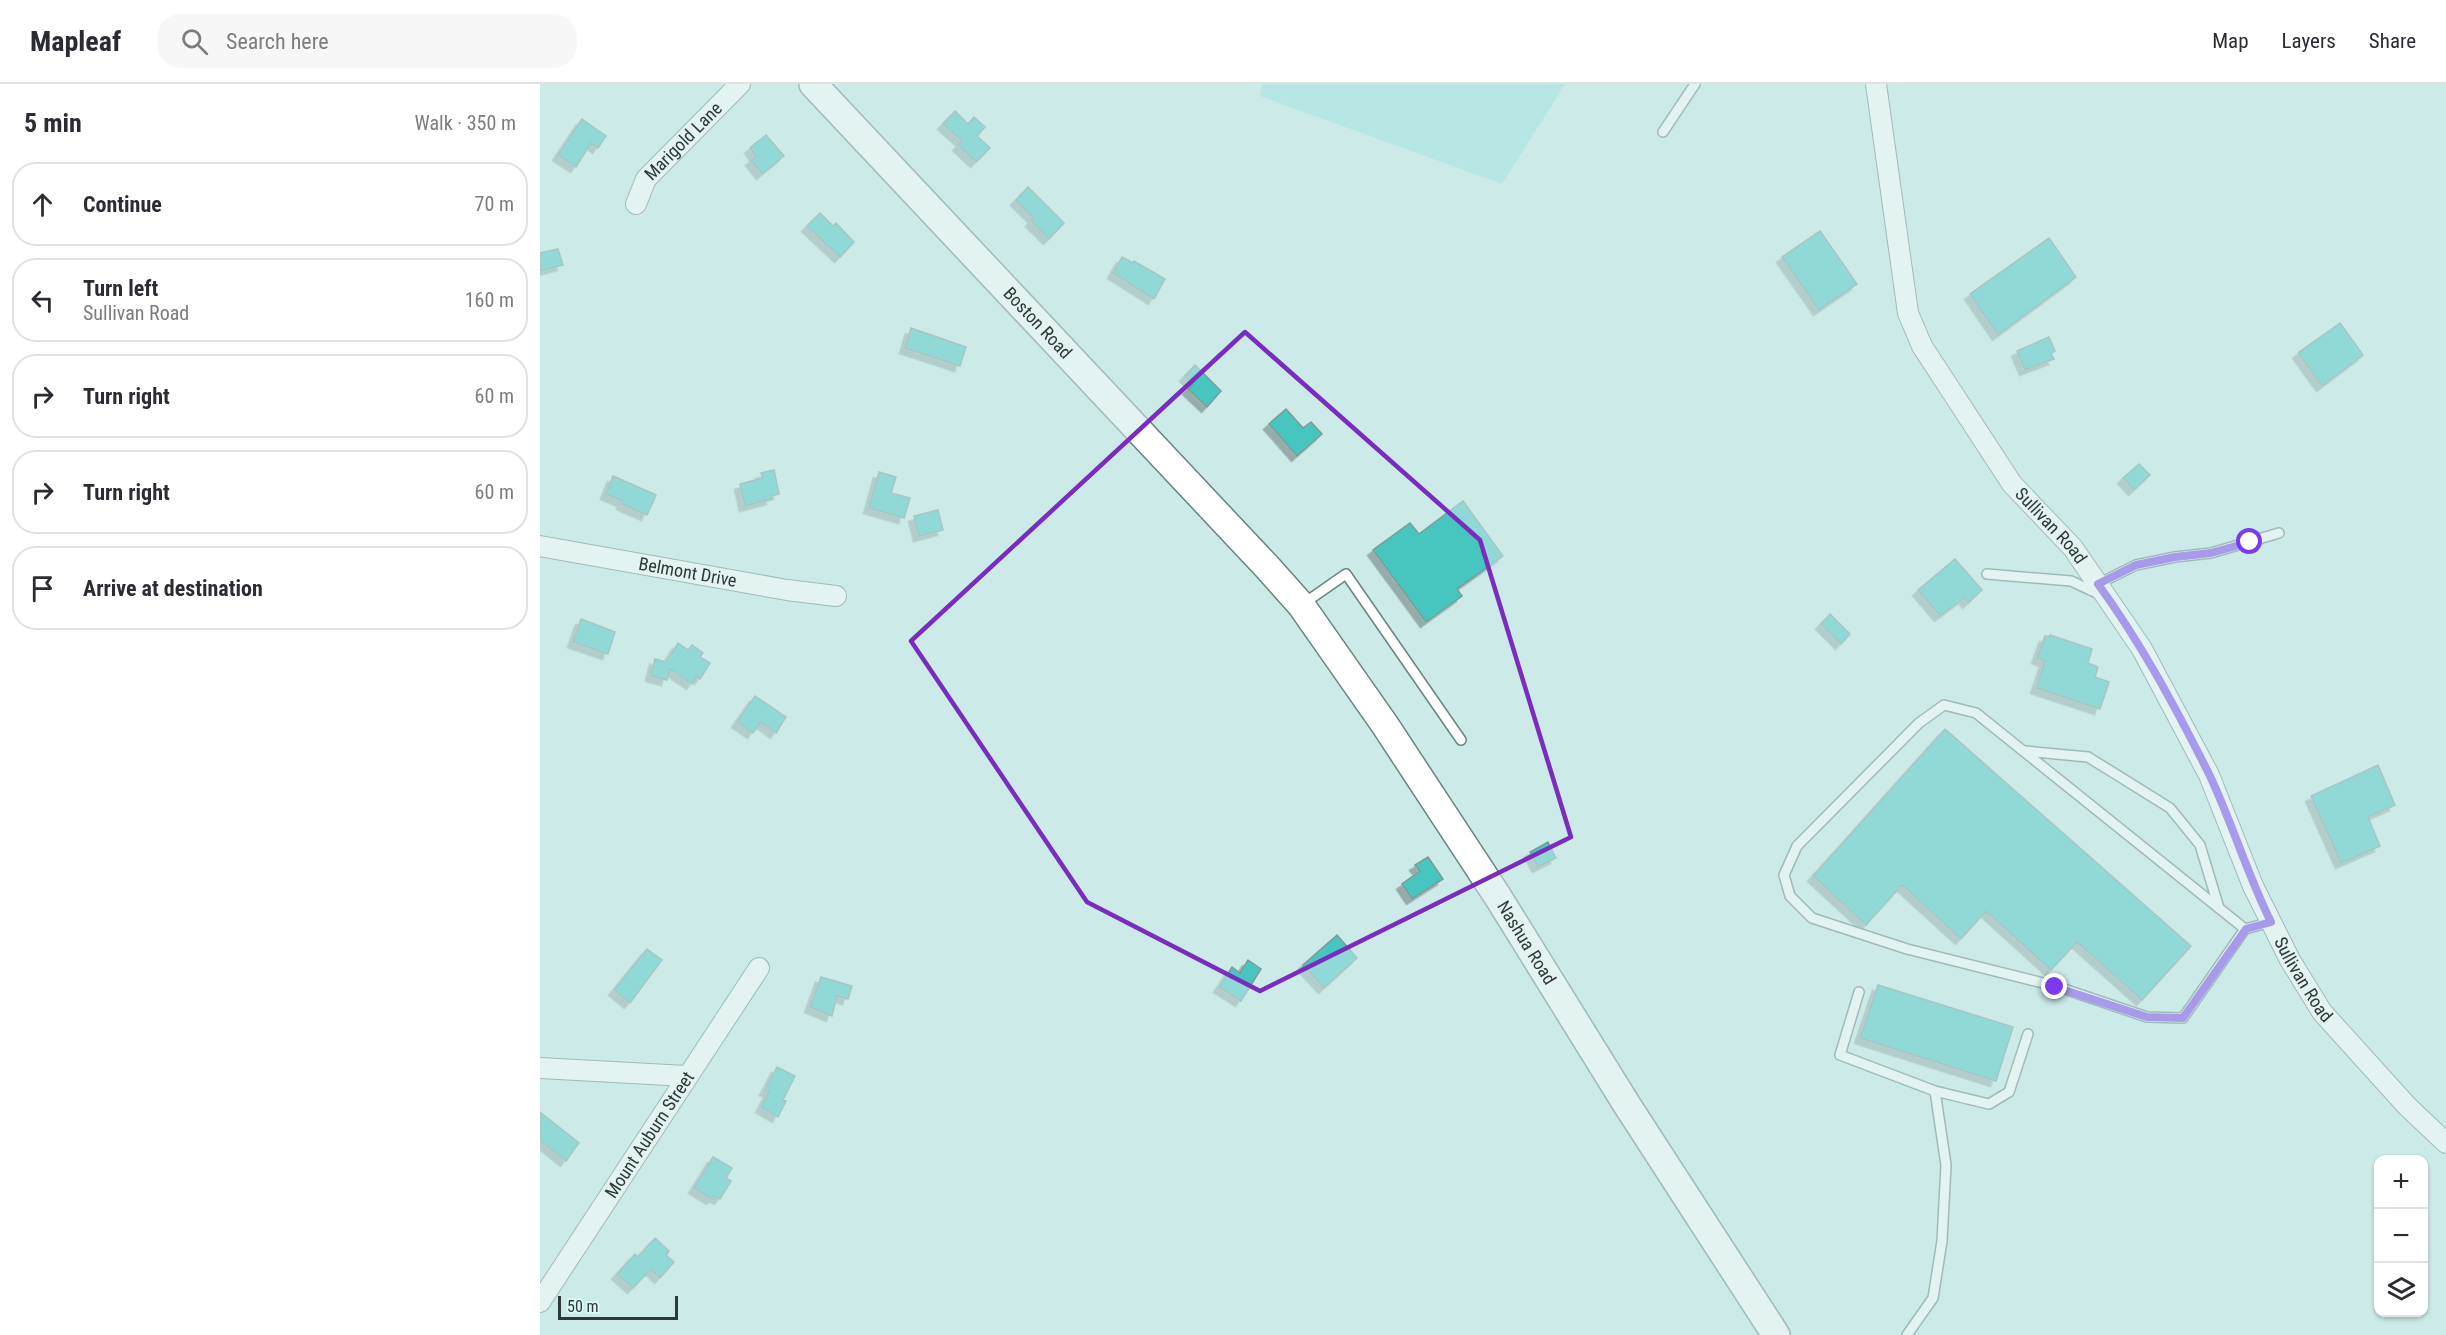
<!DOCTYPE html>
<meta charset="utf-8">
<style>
body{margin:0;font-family:"Roboto Condensed",sans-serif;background:#f7f7f7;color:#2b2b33}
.controls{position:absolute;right:18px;bottom:18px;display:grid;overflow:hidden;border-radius:12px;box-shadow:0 2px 4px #0004}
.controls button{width:54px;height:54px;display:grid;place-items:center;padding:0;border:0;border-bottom:2px solid #e1e1e2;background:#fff;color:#2b2b33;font:30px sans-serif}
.scale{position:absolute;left:18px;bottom:15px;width:120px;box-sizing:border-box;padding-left:6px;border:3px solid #2d3837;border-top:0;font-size:16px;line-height:21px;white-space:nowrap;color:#2d3837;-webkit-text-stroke:4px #d9f8f5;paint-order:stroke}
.stop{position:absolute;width:18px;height:18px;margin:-14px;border:4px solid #7c3aed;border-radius:50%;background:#fff}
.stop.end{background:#7c3aed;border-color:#fff;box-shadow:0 2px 6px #0008}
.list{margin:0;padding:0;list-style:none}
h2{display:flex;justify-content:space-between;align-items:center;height:78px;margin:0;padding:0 24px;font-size:26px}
h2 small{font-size:20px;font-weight:400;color:#7c7c81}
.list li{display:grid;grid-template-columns:39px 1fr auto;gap:18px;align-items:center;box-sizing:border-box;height:84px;margin:0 12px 12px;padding:0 12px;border:2px solid #e1e1e2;border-radius:24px}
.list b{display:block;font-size:22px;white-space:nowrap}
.list p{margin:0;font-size:20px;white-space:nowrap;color:#7c7c81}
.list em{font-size:20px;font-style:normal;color:#7c7c81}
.icon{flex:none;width:33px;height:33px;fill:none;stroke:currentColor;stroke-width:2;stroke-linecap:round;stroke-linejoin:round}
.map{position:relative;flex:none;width:1906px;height:1251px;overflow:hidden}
header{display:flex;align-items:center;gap:36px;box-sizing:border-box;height:84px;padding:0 30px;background:#fff;border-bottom:2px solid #e1e1e2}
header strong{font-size:28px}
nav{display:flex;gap:33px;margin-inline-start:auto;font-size:21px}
.search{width:420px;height:54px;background:#f7f7f7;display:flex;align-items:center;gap:15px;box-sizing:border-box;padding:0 21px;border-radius:24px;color:#7c7c81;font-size:22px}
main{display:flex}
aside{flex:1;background:#fff}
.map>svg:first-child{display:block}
</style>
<header>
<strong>Mapleaf</strong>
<div class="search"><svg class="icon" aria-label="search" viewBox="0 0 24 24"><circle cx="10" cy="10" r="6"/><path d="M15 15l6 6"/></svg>Search here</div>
<nav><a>Map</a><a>Layers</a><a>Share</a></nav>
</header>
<main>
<aside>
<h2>5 min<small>Walk · 350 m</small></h2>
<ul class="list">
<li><svg class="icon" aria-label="ahead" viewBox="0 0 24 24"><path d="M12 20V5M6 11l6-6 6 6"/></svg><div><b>Continue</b></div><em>70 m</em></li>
<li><svg class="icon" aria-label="left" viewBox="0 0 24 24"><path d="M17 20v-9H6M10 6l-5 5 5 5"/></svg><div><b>Turn left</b><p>Sullivan Road</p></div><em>160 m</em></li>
<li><svg class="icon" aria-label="right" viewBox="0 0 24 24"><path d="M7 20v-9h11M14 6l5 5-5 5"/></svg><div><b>Turn right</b></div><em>60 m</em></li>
<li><svg class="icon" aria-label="right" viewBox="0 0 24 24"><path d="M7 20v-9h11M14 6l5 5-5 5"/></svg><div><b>Turn right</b></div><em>60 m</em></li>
<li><svg class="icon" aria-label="arrive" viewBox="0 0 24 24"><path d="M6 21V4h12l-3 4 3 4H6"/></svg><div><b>Arrive at destination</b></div></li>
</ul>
</aside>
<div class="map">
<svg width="1906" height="1251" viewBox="0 0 1906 1251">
<defs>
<filter id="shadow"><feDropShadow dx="-5.5" dy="5.5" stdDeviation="0" flood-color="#0004"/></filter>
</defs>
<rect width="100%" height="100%" fill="#cceae8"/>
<!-- green -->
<path fill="#9de4df" d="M722,0H1025L962,100L720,12Z"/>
<!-- building -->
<path fill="#47c6c0" stroke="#7e9a98" stroke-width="1.5" filter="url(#shadow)" d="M415,27L428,40L434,33L445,43L437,52L450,64L436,78L418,61L422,57L403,40Z
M42,35L66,52L58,64L51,59L36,83L18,71Z
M226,51L244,72L222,90L211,76L216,72L210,64Z
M488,103L524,139L509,155L491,137L494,134L476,116Z
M280,129L293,142L296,139L314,158L300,173L267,142Z
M1280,147L1317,200L1279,226L1242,173Z
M1509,154L1536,193L1458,251L1430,210Z
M18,165L23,181L0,187V169Z
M582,173L593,179L594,177L625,195L614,215L573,189Z
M1800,239L1823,271L1782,302L1758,269Z
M371,244L426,263L420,282L365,264Z
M1509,253L1515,267L1511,270L1514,275L1485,286L1477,267Z
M655,281L681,307L667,323L648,305L653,300L645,292Z
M746,325L763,344L771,338L782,350L757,372L729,340Z
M1599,380L1610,391L1594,406L1583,394Z
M234,386L239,410L231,412L232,415L205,422L200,400L223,394L221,389Z
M339,388L356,393L351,409L370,414L364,434L329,424Z
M73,392L116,411L107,431L82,420L83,417L66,410Z
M923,417L963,472L917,505L922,512L886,538L833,466L870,439L879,450Z
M398,426L403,446L379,452L374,432Z
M1415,475L1442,506L1428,519L1424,514L1400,532L1378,506Z
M1290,530L1310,550L1301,560L1281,540Z
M41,535L75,548L68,570L33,558Z
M1510,551L1552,565L1548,579L1558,583L1555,593L1569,598L1560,625L1496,604L1505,577L1497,574L1505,552L1509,553Z
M138,559L148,566L152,561L163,569L160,573L170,579L160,595L157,592L152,600L130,585L127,596L111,592L115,575L126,578Z
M215,612L246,633L236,649L221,638L213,649L197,638Z
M1405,645L1651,862L1602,916L1537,858L1511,886L1446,827L1421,855L1362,801L1326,841L1273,792Z
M1838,681L1855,721L1828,733L1840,762L1801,779L1771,712Z
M1008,758L1016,774L998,783L990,768Z
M888,773L903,795L872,815L862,800L880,787L875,781Z
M797,851L817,874L784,904L763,881Z
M107,865L122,876L90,919L74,906Z
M708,876L721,885L701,917L679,903L692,883L700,889Z
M281,893L312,902L308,915L297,912L292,932L270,923Z
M1338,901L1473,943L1456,997L1320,954Z
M237,983L255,992L243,1016L246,1017L238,1033L221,1023L229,1008L225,1006Z
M0,1028L39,1059L26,1077L0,1056Z
M173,1073L192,1084L186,1094L191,1097L180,1115L175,1112L172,1115L154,1104Z
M115,1154L129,1167L126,1171L134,1178L120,1194L111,1185L93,1204L77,1190L95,1170L98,1173Z"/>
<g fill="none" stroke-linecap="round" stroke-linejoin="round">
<defs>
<path id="service" d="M1123,48L1155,0
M1447,490L1531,497L1561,511
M1558,500L1596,481L1635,473L1671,469L1739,449
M763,520L806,490L921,656
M1485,667L1548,673L1630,724L1660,761L1679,824
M1705,845L1643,934L1607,933L1515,902L1367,865L1272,834L1250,812L1244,791L1257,762L1379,639L1404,621L1436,629L1705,845L1731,838
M1319,908L1300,971L1395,1007L1406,1081L1402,1157L1393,1214L1367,1251
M1395,1007L1449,1020L1469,1008L1488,950"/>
<g id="minor">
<path id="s1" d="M1336,0L1368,229L1382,262L1472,400L1533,464L1602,565L1669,691L1713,802L1750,876L1782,928L1867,1022L1906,1059"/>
<path id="s2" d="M96,120L106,95L200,0"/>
<path id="s3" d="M0,462L247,506L296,512"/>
<path d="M0,984L146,992"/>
<path id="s4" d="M0,1218L219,884"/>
</g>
<g id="secondary">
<path id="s5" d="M273,0L729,485L761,521L845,641L958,813L1087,1021L1236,1251"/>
</g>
</defs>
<!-- service casing -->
<use href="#service" stroke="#698482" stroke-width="12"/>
<!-- minor casing -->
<use href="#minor" stroke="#698482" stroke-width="22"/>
<!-- secondary casing -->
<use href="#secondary" stroke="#698482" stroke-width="30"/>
<!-- service -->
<use href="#service" stroke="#fff" stroke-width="9"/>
<!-- minor -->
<use href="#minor" stroke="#fff" stroke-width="20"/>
<!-- secondary -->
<use href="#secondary" stroke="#fff" stroke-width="27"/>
</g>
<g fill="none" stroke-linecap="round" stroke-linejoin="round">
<!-- route -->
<path stroke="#7c3aed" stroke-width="8" d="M1515,903L1607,933L1643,934L1706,845L1731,838C1707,790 1692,738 1669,690C1636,624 1601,559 1558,500L1596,481L1635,473L1671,469L1710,458"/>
</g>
<!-- marked area -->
<path d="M0 0H1906V1251H0ZM705,248L940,456L1031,753L720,907L547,818L371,557Z" fill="#cceae8" fill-opacity=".55" fill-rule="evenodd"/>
<path fill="none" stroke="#7b2cbf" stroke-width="4.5" stroke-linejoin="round" d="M705,248L940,456L1031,753L720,907L547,818L371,557Z"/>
<g text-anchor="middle" stroke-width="4.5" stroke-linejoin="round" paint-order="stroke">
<!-- street labels -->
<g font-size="18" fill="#2d3837" stroke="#d9f8f5">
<text dy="6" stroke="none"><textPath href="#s2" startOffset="80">Marigold Lane</textPath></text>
<text dy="6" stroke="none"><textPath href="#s5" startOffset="328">Boston Road</textPath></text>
<text dy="6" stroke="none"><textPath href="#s1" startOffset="489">Sullivan Road</textPath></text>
<text dy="6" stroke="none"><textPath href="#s3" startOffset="150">Belmont Drive</textPath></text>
<text dy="6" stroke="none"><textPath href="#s5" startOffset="1120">Nashua Road</textPath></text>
<text dy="6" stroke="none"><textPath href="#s1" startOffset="1011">Sullivan Road</textPath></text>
<text dy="6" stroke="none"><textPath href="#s4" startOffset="200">Mount Auburn Street</textPath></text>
</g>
</g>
</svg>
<div class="controls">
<button>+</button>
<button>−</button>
<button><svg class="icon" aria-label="layers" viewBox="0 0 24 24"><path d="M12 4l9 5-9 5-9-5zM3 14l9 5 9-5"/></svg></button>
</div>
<div class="scale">50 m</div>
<div class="stop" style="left:1710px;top:458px"></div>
<div class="stop end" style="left:1515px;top:903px"></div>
</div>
</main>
